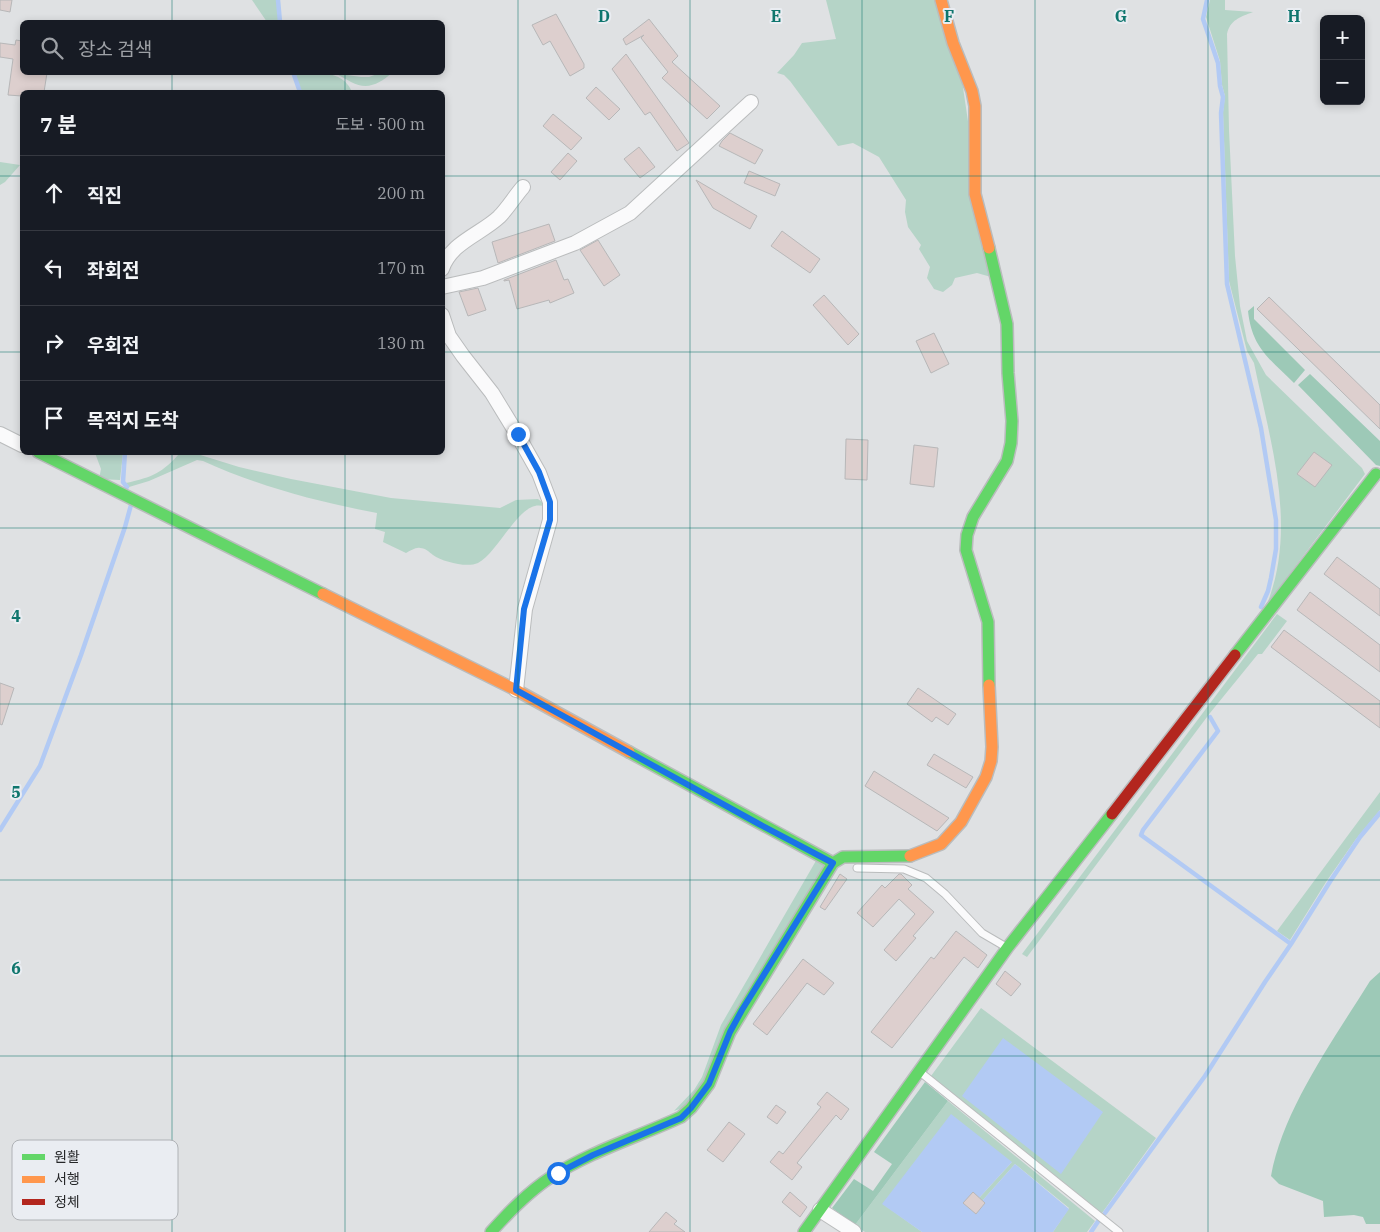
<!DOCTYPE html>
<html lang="ko">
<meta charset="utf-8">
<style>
body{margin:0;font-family:"IBM Plex Serif","Noto Sans KR",serif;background:#20242c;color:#f1f3f6}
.controls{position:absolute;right:15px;top:15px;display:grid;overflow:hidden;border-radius:8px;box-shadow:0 2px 8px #0003}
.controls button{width:45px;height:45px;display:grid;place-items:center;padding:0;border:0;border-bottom:1px solid #363941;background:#171b24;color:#f1f3f6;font:25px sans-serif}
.stop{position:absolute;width:15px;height:15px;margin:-11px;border:4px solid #1a73e8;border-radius:50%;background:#fff}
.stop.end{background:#1a73e8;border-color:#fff;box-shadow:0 1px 5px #0008}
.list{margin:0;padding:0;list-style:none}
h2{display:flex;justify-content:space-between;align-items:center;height:65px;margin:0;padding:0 20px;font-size:21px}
h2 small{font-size:16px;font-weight:400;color:#9ea1a6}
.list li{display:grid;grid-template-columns:32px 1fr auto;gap:15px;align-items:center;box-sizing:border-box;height:75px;padding:0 20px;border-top:1px solid #363941}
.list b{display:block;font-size:19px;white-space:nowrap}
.list em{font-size:16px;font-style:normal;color:#9ea1a6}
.icon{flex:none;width:28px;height:28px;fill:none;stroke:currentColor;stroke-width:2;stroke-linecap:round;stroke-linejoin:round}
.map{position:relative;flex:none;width:1380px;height:1232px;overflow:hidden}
.search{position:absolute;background:#171b24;box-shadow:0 2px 8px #0003;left:20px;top:20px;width:425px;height:55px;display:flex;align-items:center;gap:12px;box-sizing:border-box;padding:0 18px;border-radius:8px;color:#9ea1a6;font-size:19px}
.panel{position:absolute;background:#171b24;box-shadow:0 2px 8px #0003;left:20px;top:90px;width:425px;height:365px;border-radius:8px}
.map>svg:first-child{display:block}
</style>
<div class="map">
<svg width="1380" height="1232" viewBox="0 0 1380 1232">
<rect width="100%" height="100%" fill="#dfe1e3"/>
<!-- green -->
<path fill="#b5d4c7" d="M252,0H278L279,22H267Z
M826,0H937L961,74L991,277L977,273L955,278L952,285L943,292L934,289L927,278L930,267L919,249L921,245L908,227L905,212L906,200L879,157L853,143L838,146L790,81L784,75L777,73L794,55L802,43L836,39Z
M1210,0H1225V10L1253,12C1240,17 1230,20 1227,34L1229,130L1235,256L1240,306L1247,341L1266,375L1362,468L1365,474L1267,604C1298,526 1270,441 1254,363L1247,351L1229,281L1223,112L1225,96L1222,85L1220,61L1206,17Z
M295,73C315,73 343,69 352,92H301Z
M333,73L361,77H369L380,73H392C380,83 368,91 351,82C345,79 340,75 333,73Z
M0,162L20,165L5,182L0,185Z
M95,453H123L120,480L99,479L101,469Z
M180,453H194L239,467L291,479L391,498L500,508L516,500L538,499L542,502L547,503V506C543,506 538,505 535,506C516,510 496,554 478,563C467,568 443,562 433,555C429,552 426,548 420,548C416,547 410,551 406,553L383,542L385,532L375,529L377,513C317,502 258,486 203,461L197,460L149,481L129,487L126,483C153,477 162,473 180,453Z
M1277,614L1287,621L1262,654H1258L1210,713L1027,957L1022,954Z
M1380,792V810L1356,839L1326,882L1290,940L1277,931Z
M817,859L825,864L707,1081L685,1107L674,1111L694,1090L702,1077L721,1025Z
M981,1008L1156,1138L1102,1213L931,1076Z
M948,1101L1095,1221L1087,1232H1053L1069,1208L1015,1164L982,1201L979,1198L1012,1162L883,1204L922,1232H865L855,1225Z"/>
<!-- forest -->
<path fill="#9dc9b7" d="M1254,306V319L1305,370L1294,383C1269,358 1252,348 1248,311Z
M1310,374L1380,441V466L1376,465L1298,385Z
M1380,972V1224H1366L1363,1217L1354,1215L1324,1217L1323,1201L1279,1184L1271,1176C1283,1109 1334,1039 1370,981Z
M925,1082L948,1101L855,1225L832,1208L854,1179L873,1191L892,1164L874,1152Z"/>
<!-- water -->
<path fill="#b2caf4" d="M1003,1038L1103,1112L1061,1174L962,1096Z
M951,1114L1012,1162L979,1198L964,1203L976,1214L985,1203L982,1201L1015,1164L1069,1209L1053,1232H922L882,1204Z"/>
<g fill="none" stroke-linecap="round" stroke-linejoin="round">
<!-- stream -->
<path stroke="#b2caf4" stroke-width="4.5" d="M278,0L280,22
M1207,0L1203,19L1218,63L1220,86L1223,97L1221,113L1227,284L1261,428L1276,520V549L1271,578L1268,591L1261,607
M293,72L300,92
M125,452L123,482L127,487
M1210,717L1218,731L1143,830L1141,835L1291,944
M0,830L40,766L81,655L125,527L131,505
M1105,1213L1205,1076L1265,982L1291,944L1331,880L1360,837L1380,813
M1091,1232L1099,1220"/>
</g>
<!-- building -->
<path fill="#ddcfce" stroke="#b7b7b8" d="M0,0H12L10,12L0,10Z
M556,14L584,64V68L570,76L550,41L543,45L532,25Z
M649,19L678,56L672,62L720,106L707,119L662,78L668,72L641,38L644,35L626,45L623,39Z
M16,40L22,41V72L47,73L44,92H22V96L8,95L13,59L0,57V43L15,45Z
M626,54L689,143L677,151L650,112L645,115L612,69Z
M596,87L620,109L609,120L586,98Z
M553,114L582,138L571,150L543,126Z
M730,133L763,150L755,164L719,146L722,141Z
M639,147L655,167L640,178L624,159Z
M568,153L577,161L560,180L551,172Z
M749,171L780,184L775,196L744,183Z
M696,180L757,216L750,229L713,208Z
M549,224L555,241L498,263L492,242Z
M782,231L820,259L810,273L771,246Z
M598,240L620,275L604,286L580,250Z
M556,260L564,280L568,279L574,293L550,303L549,300L517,309L509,280L504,281V280Z
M478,288L486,310L468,316L459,292Z
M824,295L859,334L848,345L813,305Z
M1269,297L1380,405V429L1257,309Z
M934,333L949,364L931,373L916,341Z
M846,439L868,440L867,480L845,479Z
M914,445L938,448L934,487L910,484Z
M1314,452L1332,465L1315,487L1297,474Z
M1337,557L1380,589V616L1324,574Z
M1310,592L1380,645V672L1297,610Z
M1284,630L1380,701V728L1271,647Z
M0,683L14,688L2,725L0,724Z
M918,688L956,714L948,725L936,717L932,722L907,704Z
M934,754L973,777L966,788L927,765Z
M874,771L949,818L937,831L865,786Z
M840,874L847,879L825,910L820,907Z
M899,874H901L912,885L908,889L934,912L913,936L916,938L896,961L884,950L915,914L899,899L873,927L857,913L882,885L885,888Z
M956,931L987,955L978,968L964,957L892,1048L871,1032L931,957L934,959Z
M803,959L834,983L824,995L807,983L767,1035L753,1024Z
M1005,971L1021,984L1011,996L996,984Z
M827,1092L849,1109L841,1120L836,1115L797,1163L802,1167L792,1180L770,1162L779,1151L783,1154L821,1107L817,1104Z
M776,1105L786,1112L777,1124L767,1117Z
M729,1122L745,1134L723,1162L707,1150Z
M790,1192L807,1207L800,1217L782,1202Z
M973,1192L985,1203L976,1214L963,1203Z
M666,1212L677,1221L674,1224L685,1232H649Z"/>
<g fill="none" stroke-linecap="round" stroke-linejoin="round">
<defs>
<path id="lane" d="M857,868L904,869L926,878L945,894L982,933L1006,947
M920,1072L1119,1232"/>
<path id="street" d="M442,269C450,243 481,234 499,217C508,208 515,196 523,187
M442,287L483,278L575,243L630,213L751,102
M442,315L449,336L463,356L492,393L517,434L539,473L550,502V520L525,609L516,690
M0,434L22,445
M820,1210L854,1232"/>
<path id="fast" d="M989,248L1007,324L1008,373L1012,421L1011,443L1007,461L973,517L967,535L966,550L988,622L989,685
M38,452L323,594
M1235,655L1376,474
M629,752L833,863
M491,1232C509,1212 528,1192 551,1177C591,1151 638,1137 681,1117L691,1108L709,1084L730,1032L833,863L843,857L910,856
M804,1232L1008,947L1112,814"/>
<path id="slow" d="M941,0L953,43L972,91L975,106V194L989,248
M323,594L516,690L629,752
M910,856L941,844L961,822L986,777L991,761L992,747L989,685"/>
<path id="jam" d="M1112,814L1235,655"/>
</defs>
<!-- lane casing -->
<use href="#lane" stroke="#babcbd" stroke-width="9"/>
<!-- street casing -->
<use href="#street" stroke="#babcbd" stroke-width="16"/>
<!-- fast casing -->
<use href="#fast" stroke="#babcbd" stroke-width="14"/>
<!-- slow casing -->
<use href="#slow" stroke="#babcbd" stroke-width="14"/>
<!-- jam casing -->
<use href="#jam" stroke="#babcbd" stroke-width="14"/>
<!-- lane -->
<use href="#lane" stroke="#fafafb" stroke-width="7"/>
<!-- street -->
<use href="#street" stroke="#fafafb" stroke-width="14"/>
<!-- fast -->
<use href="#fast" stroke="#63d668" stroke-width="11"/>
<!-- slow -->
<use href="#slow" stroke="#ff974d" stroke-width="11"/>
<!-- jam -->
<use href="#jam" stroke="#b3261e" stroke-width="11"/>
</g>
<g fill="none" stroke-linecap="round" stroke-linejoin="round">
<!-- route -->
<path stroke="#1a73e8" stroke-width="6" d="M518,434L539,472L550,502V520L524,609L516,690L759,824L833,863L742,1010L730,1032L709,1084L691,1108L681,1118L593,1155L558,1173"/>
</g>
<!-- grid -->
<path fill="none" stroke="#0f766e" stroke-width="1" stroke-opacity="0.55" d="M172,0V22M345,0V22M518,0V1232M690,0V1232M862,0V1232M1035,0V1232M1208,0V1232M172,72V92M345,72V92M0,176H22M442,176H1380M0,352H22M442,352H1380M172,452V1232M345,452V1232M0,528H1380M0,704H1380M0,880H1380M0,1056H1380"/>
<!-- legend -->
<rect x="12" y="1140" width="166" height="80" rx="8" fill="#eaedf2" stroke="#afb2b6" stroke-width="1"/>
<rect x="22" y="1154" width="23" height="6" fill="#63d668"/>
<rect x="22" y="1176" width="23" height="7" fill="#ff974d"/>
<rect x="22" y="1199" width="23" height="6" fill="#b3261e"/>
<g font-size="14" fill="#262729">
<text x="54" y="1162">원활</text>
<text x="54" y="1184">서행</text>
<text x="54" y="1207">정체</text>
</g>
<g font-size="16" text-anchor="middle" font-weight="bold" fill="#0f766e" stroke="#eaedf2" stroke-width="4" stroke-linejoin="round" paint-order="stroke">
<text x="604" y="22">D</text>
<text x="776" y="22">E</text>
<text x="949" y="22">F</text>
<text x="1121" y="22">G</text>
<text x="1294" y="22">H</text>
<text x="16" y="622">4</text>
<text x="16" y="798">5</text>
<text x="16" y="974">6</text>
</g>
</svg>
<div class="controls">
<button>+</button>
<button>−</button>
</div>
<div class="stop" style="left:558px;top:1173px"></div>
<div class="stop end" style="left:518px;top:434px"></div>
<div class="search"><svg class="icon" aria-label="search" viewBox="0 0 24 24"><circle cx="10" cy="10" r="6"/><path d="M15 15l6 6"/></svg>장소 검색</div>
<section class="panel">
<h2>7 분<small>도보 · 500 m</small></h2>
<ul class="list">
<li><svg class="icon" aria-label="ahead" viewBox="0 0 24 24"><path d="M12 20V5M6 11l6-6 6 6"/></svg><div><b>직진</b></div><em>200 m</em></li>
<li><svg class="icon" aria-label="left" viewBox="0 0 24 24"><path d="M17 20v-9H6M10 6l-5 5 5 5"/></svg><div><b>좌회전</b></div><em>170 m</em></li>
<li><svg class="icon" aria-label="right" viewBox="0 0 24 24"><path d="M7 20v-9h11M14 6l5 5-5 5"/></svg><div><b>우회전</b></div><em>130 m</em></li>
<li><svg class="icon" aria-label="arrive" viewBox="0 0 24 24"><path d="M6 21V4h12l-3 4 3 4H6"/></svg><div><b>목적지 도착</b></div></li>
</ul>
</section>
</div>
